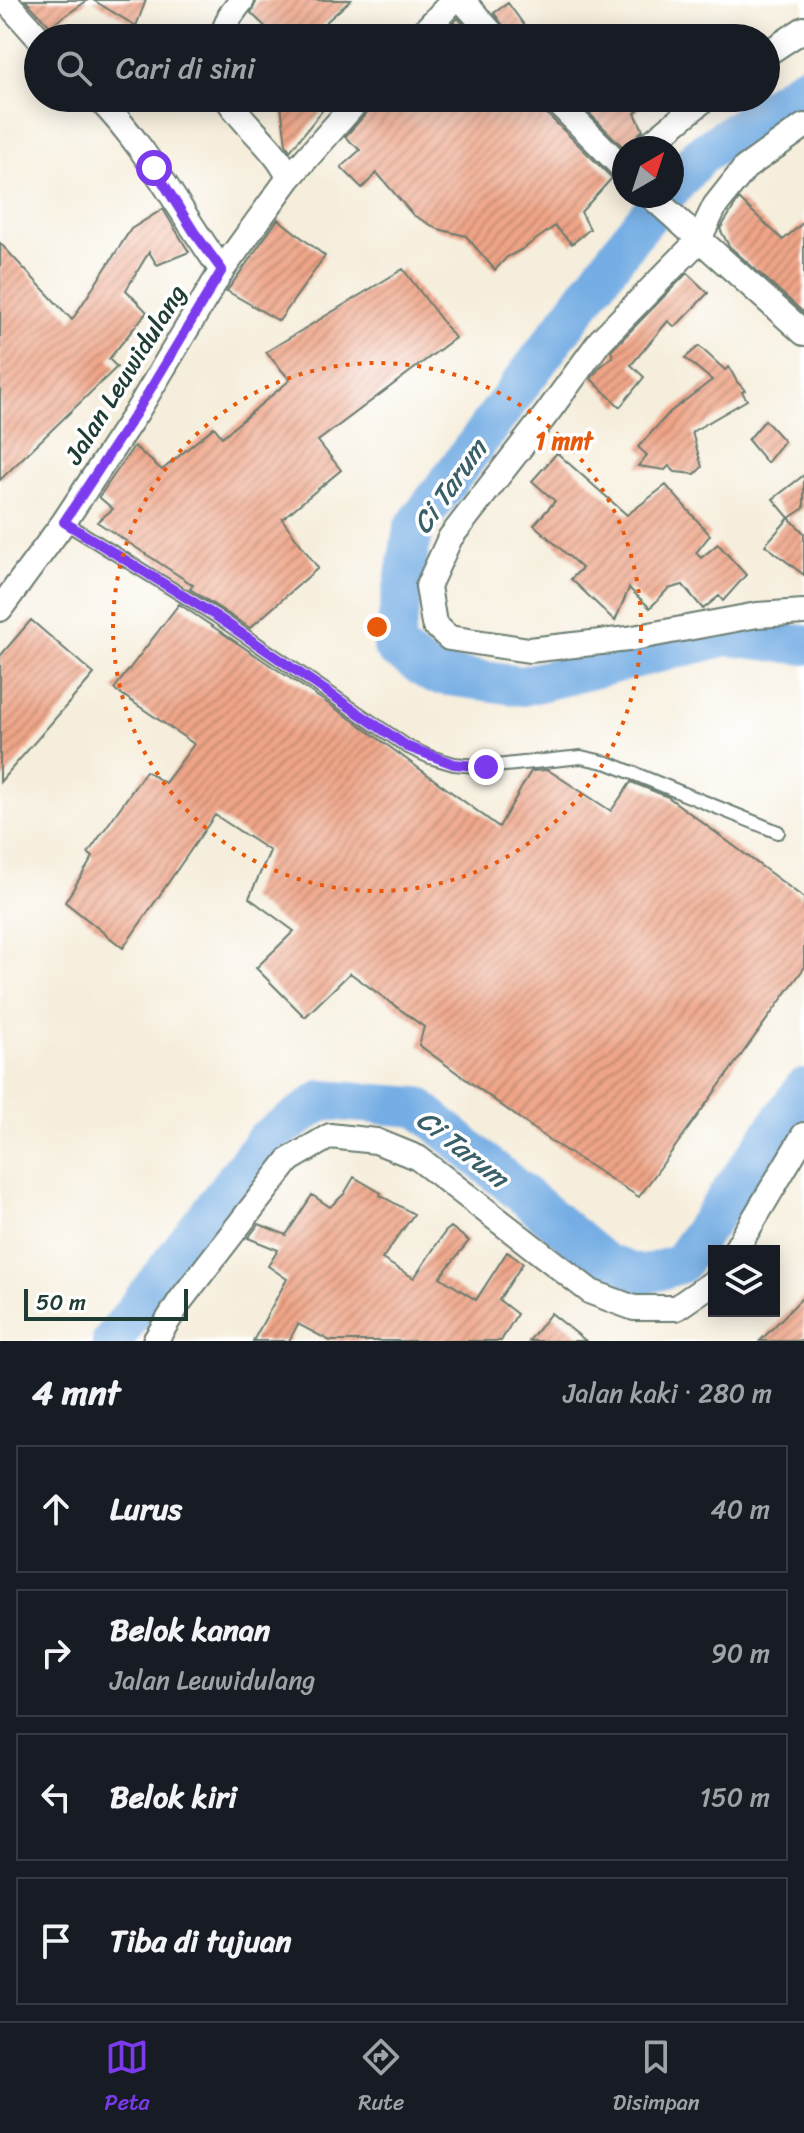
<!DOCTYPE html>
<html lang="id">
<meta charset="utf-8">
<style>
body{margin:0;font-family:Sriracha,sans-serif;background:#242831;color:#f1f3f6}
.controls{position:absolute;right:24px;bottom:24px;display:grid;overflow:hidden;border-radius:0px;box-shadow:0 4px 20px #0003}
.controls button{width:72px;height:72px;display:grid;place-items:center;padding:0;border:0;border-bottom:2px solid #363941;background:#171b24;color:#f1f3f6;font:40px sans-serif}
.compass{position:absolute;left:612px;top:136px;width:72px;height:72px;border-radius:50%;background:#171b24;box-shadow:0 4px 20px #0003;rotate:39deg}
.scale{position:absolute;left:24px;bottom:20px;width:164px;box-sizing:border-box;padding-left:8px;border:4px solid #1f3d34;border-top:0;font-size:22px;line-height:28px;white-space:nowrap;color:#1f3d34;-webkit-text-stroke:6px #fff;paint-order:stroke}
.stop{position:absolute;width:24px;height:24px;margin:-18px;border:6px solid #7c3aed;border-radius:50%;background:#fff}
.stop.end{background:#7c3aed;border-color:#fff;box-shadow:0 2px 8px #0008}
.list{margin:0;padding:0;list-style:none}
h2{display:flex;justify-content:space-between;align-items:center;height:104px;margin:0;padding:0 32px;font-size:34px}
h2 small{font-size:26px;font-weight:400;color:#9ea1a6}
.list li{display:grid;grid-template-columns:52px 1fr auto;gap:24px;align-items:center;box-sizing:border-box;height:128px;margin:0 16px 16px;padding:0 16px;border:2px solid #363941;border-radius:0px}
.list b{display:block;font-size:30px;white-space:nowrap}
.list p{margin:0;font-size:26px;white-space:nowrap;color:#9ea1a6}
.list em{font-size:26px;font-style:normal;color:#9ea1a6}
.icon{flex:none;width:44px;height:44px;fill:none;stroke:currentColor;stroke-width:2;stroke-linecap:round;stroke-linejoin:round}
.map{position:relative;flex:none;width:804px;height:1341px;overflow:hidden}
.search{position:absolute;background:#171b24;box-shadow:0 4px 20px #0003;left:24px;right:24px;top:24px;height:88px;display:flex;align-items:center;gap:20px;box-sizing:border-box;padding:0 28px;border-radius:44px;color:#9ea1a6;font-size:30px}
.sheet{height:680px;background:#171b24}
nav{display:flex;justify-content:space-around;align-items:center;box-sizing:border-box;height:112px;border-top:2px solid #363941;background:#171b24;font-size:22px;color:#9ea1a6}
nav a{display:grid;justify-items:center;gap:4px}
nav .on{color:#7c3aed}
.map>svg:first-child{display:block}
</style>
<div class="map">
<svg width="804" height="1341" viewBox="0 0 804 1341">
<defs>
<pattern id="building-hatch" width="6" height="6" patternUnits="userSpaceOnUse" patternTransform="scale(2)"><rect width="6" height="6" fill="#efa487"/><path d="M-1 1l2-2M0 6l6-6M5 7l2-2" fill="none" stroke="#c1876f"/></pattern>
</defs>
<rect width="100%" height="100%" fill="#fff"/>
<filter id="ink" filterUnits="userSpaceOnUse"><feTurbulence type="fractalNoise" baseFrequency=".0125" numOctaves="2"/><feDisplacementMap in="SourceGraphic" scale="16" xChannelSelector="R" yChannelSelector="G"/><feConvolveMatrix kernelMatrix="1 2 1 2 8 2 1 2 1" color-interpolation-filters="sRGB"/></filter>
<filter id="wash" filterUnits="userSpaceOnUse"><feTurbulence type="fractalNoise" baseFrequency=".006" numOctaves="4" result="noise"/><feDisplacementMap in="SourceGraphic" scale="32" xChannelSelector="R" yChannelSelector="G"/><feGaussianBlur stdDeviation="1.8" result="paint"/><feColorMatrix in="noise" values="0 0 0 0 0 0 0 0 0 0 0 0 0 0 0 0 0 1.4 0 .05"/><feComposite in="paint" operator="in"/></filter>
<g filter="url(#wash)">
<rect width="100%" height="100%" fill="#f6eedc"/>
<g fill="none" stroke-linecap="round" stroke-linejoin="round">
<!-- river -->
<path stroke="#74ade4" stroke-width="40" d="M672,188L700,155L804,85
M665,196L631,236L413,529L393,647L433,674L522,686L727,636L804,645
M112,1341L266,1139L323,1100L418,1107L605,1263L641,1276L680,1264L804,1088"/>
</g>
<g id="blocks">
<!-- building -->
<path fill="url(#building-hatch)" d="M25,0H88L50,26Z
M93,0H146L136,26Z
M257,0H351L308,38H277L251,13Z
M508,3L527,29L511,36L494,13Z
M458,18L476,38H439Z
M280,98H316L325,107L290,151L286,144Z
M375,98H538L542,109L612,178L581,212L590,229L572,244L555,226L523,249L507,257L495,270L466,236L438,229L413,215L377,173L362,188L341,167L360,150L345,137L371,108Z
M574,98H652L635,113L643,130L631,142L630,148H624Z
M739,199L783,240L804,222V313L729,246L720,229Z
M163,209L189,252L157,265L149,252L126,290L147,312L109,359L117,367L0,480V243L72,320L131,229Z
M278,219L325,256L279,321L227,291Z
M403,269L455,338L318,441L341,470L282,519L318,568L250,628L190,589L193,585L97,522L113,509L99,497L134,446L162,470L214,427L222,437L290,380L266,352Z
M687,273L708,293L675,327L668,321L631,365L644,377L620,407L591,379L600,367L613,356L611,351Z
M699,346L725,370L729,367L737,382L745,390L742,392L747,400L692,432L702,467L695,474L675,472L669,466L665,470L638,466L647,455L638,447L670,412L712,380L685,358Z
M765,420L784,441L767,463L748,440Z
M557,453L627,515L666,485L710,535L696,553L701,558L718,544L746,575L723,601L719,596L703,609L683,585L668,589L650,608L629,588L615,621L571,579L582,568L534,525L555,501L532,481Z
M804,475V508L789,518L773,499Z
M789,518L804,533V575L765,545Z
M179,604L357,723L499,827L531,771L548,770L611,811L631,782L668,797L804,898V968L639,1197L549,1140L419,1045L424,1027L350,973L305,1017L256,968L294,931L249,898L270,851L215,815L123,948L65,902L93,857L88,853L146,771L165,783L194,744L114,689Z
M31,620L94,674L0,782V656Z
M354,1177L381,1193L380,1195L414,1214L382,1259L414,1278L445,1232L451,1227L469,1241L440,1277L476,1300L507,1252L523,1263L499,1300L517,1314L501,1341H330L298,1324L289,1341H253L287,1279L268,1266L278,1250L248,1238L259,1224L286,1235L312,1195L330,1207L344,1194Z
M804,1296V1341H760Z
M551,1313L586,1341H529Z"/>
</g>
</g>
<g filter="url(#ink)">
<use href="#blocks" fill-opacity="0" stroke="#6a7b6f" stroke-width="2"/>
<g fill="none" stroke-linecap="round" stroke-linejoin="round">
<defs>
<path id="lane" d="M64,522L216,616L408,747L430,757L454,764L486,767L581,757L608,763L778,832"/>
<path id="street" d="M5,0L39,38
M462,0L496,38
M221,38L230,16L242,0
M418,38L454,0
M766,54L804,29
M98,98C148,148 180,213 222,270
M227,98C244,126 278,150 289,178
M553,98L624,169
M804,126L745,168L715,206L698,241L600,341L548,412L450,538L428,586L434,624L449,638L529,650L628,639L757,615L804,612
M645,148L706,98
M651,196L804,333
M0,609L64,522L136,413L222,270L289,178L360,98
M735,1251L804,1135
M155,1341L180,1301L289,1160L330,1136L376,1141L418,1158L591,1292L634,1308H676L714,1282"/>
</defs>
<!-- lane casing -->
<use href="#lane" stroke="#6a7b6f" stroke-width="16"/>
<!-- street casing -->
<use href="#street" stroke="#6a7b6f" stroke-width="28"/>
<!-- lane -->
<use href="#lane" stroke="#fff" stroke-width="12"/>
<!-- street -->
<use href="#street" stroke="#fff" stroke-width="24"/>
</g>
</g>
<g fill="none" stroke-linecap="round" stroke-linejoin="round" filter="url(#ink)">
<!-- route -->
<path stroke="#7c3aed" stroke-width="10" d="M154,168L194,232L222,270L136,413L64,522L216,616L408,747L454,764L486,767"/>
</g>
<!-- distance rings -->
<circle fill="none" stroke="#e8590c" stroke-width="4" stroke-dasharray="4 8" cx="377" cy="627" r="264"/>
<g text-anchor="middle" stroke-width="7" stroke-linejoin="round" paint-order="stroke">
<!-- street labels -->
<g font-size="26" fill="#1f3d34" stroke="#fff">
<text transform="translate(125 374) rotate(-58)" y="9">Jalan Leuwidulang</text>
</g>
<!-- water labels -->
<g font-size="28" font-style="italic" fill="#395f69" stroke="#fff">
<text transform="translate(449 486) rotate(-55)" y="10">Ci Tarum</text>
<text transform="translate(463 1148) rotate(38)" y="10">Ci Tarum</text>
</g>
</g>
<circle cx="377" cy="627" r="12" fill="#e8590c" stroke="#fff" stroke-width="4"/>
<g font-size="24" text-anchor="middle" font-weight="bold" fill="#e8590c" stroke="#fff" stroke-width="7" stroke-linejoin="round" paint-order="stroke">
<text x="564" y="449">1 mnt</text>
</g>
</svg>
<div class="controls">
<button><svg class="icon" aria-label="layers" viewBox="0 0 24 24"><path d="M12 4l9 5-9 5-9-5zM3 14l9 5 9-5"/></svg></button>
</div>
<svg class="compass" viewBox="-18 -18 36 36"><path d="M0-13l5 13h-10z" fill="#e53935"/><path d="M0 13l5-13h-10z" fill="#9ea1a6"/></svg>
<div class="scale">50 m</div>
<div class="stop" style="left:154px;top:168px"></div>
<div class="stop end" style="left:486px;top:767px"></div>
<div class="search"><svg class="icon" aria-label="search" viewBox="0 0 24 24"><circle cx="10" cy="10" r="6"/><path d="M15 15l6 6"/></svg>Cari di sini</div>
</div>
<section class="sheet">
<h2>4 mnt<small>Jalan kaki · 280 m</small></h2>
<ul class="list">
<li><svg class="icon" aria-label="ahead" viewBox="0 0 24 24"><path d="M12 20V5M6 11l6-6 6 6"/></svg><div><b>Lurus</b></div><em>40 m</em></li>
<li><svg class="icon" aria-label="right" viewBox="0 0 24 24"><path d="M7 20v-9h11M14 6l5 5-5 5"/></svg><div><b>Belok kanan</b><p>Jalan Leuwidulang</p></div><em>90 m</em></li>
<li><svg class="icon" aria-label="left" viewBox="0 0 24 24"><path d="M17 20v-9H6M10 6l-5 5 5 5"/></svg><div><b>Belok kiri</b></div><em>150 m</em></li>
<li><svg class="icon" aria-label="arrive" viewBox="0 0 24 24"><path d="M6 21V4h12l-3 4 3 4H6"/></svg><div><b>Tiba di tujuan</b></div></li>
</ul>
</section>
<nav>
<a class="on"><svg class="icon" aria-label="map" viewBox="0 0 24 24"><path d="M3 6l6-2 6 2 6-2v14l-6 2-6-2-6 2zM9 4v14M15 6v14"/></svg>Peta</a>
<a><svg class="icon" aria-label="directions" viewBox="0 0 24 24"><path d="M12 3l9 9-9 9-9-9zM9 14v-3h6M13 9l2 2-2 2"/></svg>Rute</a>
<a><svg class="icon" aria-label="saved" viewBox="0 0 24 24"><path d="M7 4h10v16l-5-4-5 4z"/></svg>Disimpan</a>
</nav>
